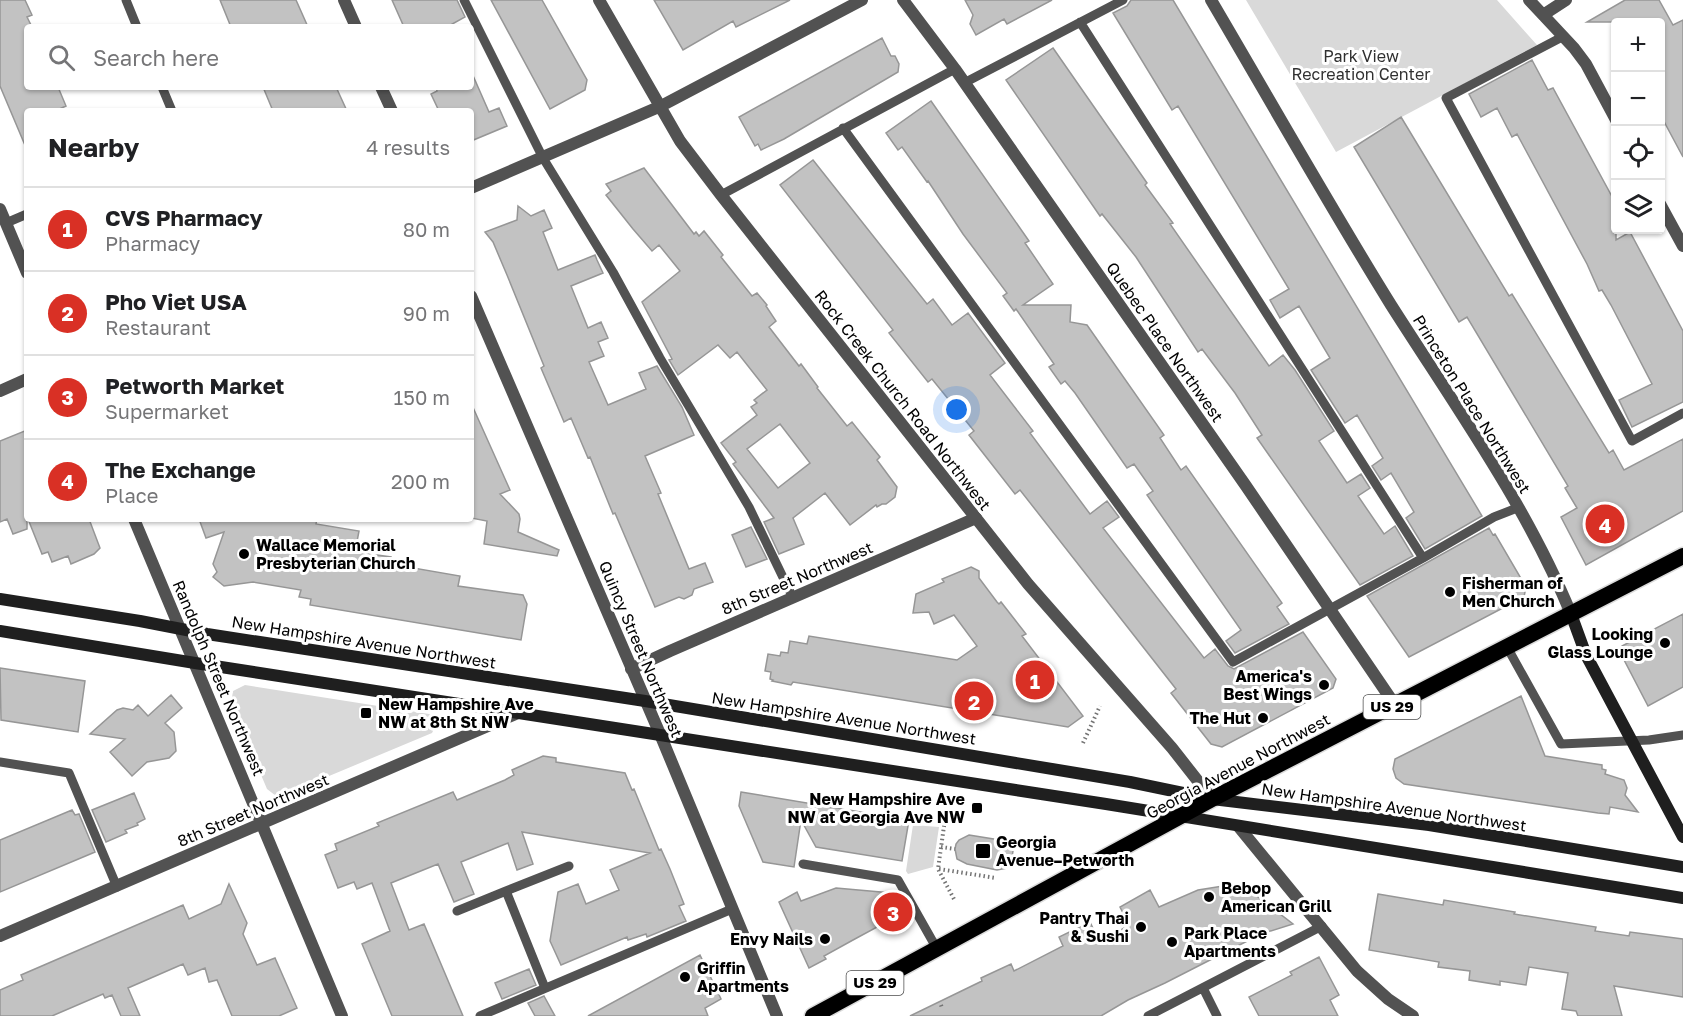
<!DOCTYPE html>
<meta charset="utf-8">
<style>
body{margin:0;font-family:"Golos Text",sans-serif;background:#f6f6f6;color:#202124}
.controls{position:absolute;right:18px;top:18px;display:grid;overflow:hidden;border-radius:6px;box-shadow:0 2px 4px #0004}
.controls button{width:54px;height:54px;display:grid;place-items:center;padding:0;border:0;border-bottom:2px solid #e0e0e0;background:#fff;color:#202124;font:30px sans-serif}
.you{position:absolute;left:957px;top:410px;width:21px;height:21px;margin:-15px;border:4px solid #fff;border-radius:50%;background:#1a73e8;box-shadow:0 0 0 9px #1a73e833}
.badge{display:grid;place-items:center;width:39px;height:39px;border-radius:50%;background:#d93025;color:#fff;font-size:20px;font-weight:700}
.pin{position:absolute;translate:-50% -50%;border:3px solid #fff;box-shadow:0 2px 6px #0006}
.list{margin:0;padding:0;list-style:none}
h2{display:flex;justify-content:space-between;align-items:center;height:78px;margin:0;padding:0 24px;font-size:26px}
h2 small{font-size:20px;font-weight:400;color:#757577}
.list li{display:grid;grid-template-columns:39px 1fr auto;gap:18px;align-items:center;box-sizing:border-box;height:84px;padding:0 24px;border-top:2px solid #e0e0e0}
.list b{display:block;font-size:22px;white-space:nowrap}
.list p{margin:0;font-size:20px;white-space:nowrap;color:#757577}
.list em{font-size:20px;font-style:normal;color:#757577}
.icon{flex:none;width:33px;height:33px;fill:none;stroke:currentColor;stroke-width:2;stroke-linecap:round;stroke-linejoin:round}
.map{position:relative;flex:none;width:1683px;height:1016px;overflow:hidden}
.search{position:absolute;background:#fff;box-shadow:0 2px 4px #0004;left:24px;top:24px;width:450px;height:66px;display:flex;align-items:center;gap:15px;box-sizing:border-box;padding:0 21px;border-radius:6px;color:#757577;font-size:22px}
.panel{position:absolute;background:#fff;box-shadow:0 2px 4px #0004;left:24px;top:108px;width:450px;height:414px;border-radius:6px}
.map>svg:first-child{display:block}
</style>
<div class="map">
<svg width="1683" height="1016" viewBox="0 0 1683 1016">
<rect width="100%" height="100%" fill="#fff"/>
<!-- green -->
<path fill="#d9d9d9" d="M1246,0H1497L1537,45L1336,152Z
M245,685L429,714L435,718L436,725L432,733L286,794L276,796L267,789L231,704L233,691Z
M913,825L939,827L933,867L908,874L906,871Z"/>
<!-- building -->
<path fill="#c2c2c2" stroke="#969696" stroke-width="1.5" fill-rule="evenodd" d="M0,0H25L32,15L27,17L32,27H27V87H58L66,106L55,111H27V150L0,86Z
M220,0H296L308,27H231Z
M392,0H457L465,17L447,27H404Z
M491,0H542L587,80L585,90L550,109Z
M654,0H790L736,27L733,21L683,50Z
M965,0H1052L1007,24L1004,19L976,35L970,24L973,15Z
M1131,0H1173L1482,516L1425,549L1406,518L1414,512L1391,473L1381,480L1372,466L1383,458L1357,415L1345,423L1311,370L1330,358L1299,306L1280,318L1270,300L1289,289L1178,106L1172,110L1113,13L1127,6Z
M1625,0H1659L1673,25L1683,20V157L1660,114V22H1587Z
M882,38L891,56H895L899,64L898,72L784,139L761,150L758,144L755,146L739,117Z
M1053,48L1147,183L1145,185L1173,223L1170,224L1269,366L1283,355L1295,370L1334,431L1319,441L1347,483L1361,474L1370,488L1358,496L1384,534L1395,526L1413,556L1360,585L1257,438L1262,435L1235,393L1202,349L1198,352L1136,257L1102,214L1100,216L1006,80Z
M1532,60L1548,90L1553,88L1616,204V240L1630,232L1683,331V402L1632,427L1619,400L1652,384L1611,305L1602,290L1599,291L1587,264L1517,134L1512,137L1497,108L1481,117L1469,94Z
M471,71L489,112L499,108L507,126L471,141V111H439L431,94L437,91L436,87H471Z
M263,87H336L347,111H273Z
M931,101L1029,241L1025,243L1053,284L1023,305H1071L1070,322L1087,325L1164,435L1160,438L1181,470L1186,466L1282,603L1277,607L1289,624L1235,653L1226,641L1241,630L1147,495L1153,491L1134,464L1127,468L1075,393L1065,381L1061,384L1049,367L1054,364L1016,309L1014,311L1003,296L1007,293L963,234L928,181L927,182L902,147L898,150L886,133Z
M1401,117L1509,296L1512,294L1609,453L1613,450L1624,470L1683,439V511L1586,565L1561,517L1577,508L1565,488L1568,486L1467,317L1459,322L1354,147Z
M813,160L927,304L933,299L952,325L968,313L1005,363L990,375L1033,431L1030,433L1090,514L1107,501L1119,517L1103,528L1204,658L1215,649L1228,666L1234,669L1303,632L1336,679L1333,688L1222,747L1211,744L1171,693L1176,689L1020,490L1015,494L969,435L974,431L932,379L928,382L889,333L893,330L780,185Z
M644,168L694,234L696,232L699,236L704,231L723,255L721,257L752,296L757,293L767,305L766,306L776,321L769,327L799,366L801,364L818,387L817,388L847,426L852,422L880,457L877,460L897,487L895,497L886,504H882L877,507L876,505L850,525L825,493L793,518L804,544L779,554L764,522L774,518L733,464L736,462L721,443L757,415L751,407L757,403L754,400L767,390L737,352L730,358L718,345L678,375L669,360L672,359L642,302L680,271L659,245L652,251L633,229L606,195L611,191L606,184ZM780,424L810,463L778,488L747,449Z
M518,206L531,216L544,210L552,228L543,232L558,270L595,255L597,260L603,273L571,286L588,328L601,322L608,338L598,342L604,356L589,362L608,405L646,389L639,373L657,366L682,407L694,435L645,456L661,493L658,494L689,569L705,563L713,582L694,589L692,595L684,599L679,597L655,607L615,513L613,514L590,457L588,458L571,418L564,422L541,368L544,366L507,275L493,242L485,232L517,220Z
M471,403L510,490L500,494L519,514L520,519L518,532L559,550L557,556L484,544L487,521L471,518Z
M27,430V529L13,534L7,519L0,522V441Z
M28,519H89L100,548L94,554L71,564L68,556L52,562L48,552L42,554Z
M199,519H317L316,524L359,531L355,552L391,557L390,564L460,576L458,586L523,595L527,604L521,640L310,605L311,599L299,597L301,590L253,582L224,586L213,577L217,572L213,564L224,532L206,538Z
M751,527L767,559L746,567L732,535Z
M1489,528L1493,535L1495,534L1526,587L1524,597L1409,657L1367,596Z
M971,567L979,571V578L997,602L999,604L1001,602L1026,634L1022,636L1083,716L1068,727L793,682L791,685L772,681L773,680L770,679L771,672L765,671L768,654L780,656L781,652L788,653L790,641L807,644L809,636L957,660L977,646L954,615L934,624L929,612L913,613L916,594L944,582L942,579Z
M1683,614V687L1648,706L1621,654L1622,646Z
M0,668L85,681L78,732L1,720Z
M171,695L182,708L165,723L174,732L176,751L169,758L147,762L132,776L110,752L125,739L90,734L117,710L123,708L133,710L138,705L148,716Z
M1521,696L1545,756L1602,765V769L1606,770L1605,774L1624,780L1627,788L1625,795L1638,812L1610,807L1609,814L1598,813L1404,784L1396,778L1393,769L1395,759Z
M543,756L556,758V762L625,773L632,790L634,789L659,850L661,849L670,869L684,904L679,906L686,921L647,937L646,934L628,940L627,937L561,965L550,941L558,892L578,884L586,904L619,890L610,870L650,853L522,832L533,864L517,870L508,843L461,862L474,894L454,902L438,864L391,883L409,930L424,924L463,1016H392L362,944L390,931L372,883L357,889L354,882L338,888L325,855L337,850L335,844L379,826L377,823L453,792L457,800L505,780L514,775L512,770Z
M741,792L909,820L902,861L816,847L801,820L794,867L763,862L739,806Z
M134,793L145,819L137,823L138,825L125,830L127,833L106,842L92,810Z
M72,810L75,815L79,814L95,852L0,892V840Z
M969,835L1006,841L1013,851L1011,864L1007,868L997,870L967,864L957,859L955,849L956,844L959,840Z
M229,884L247,923L243,934L257,965L275,958L297,1008L279,1016H232L217,980L209,982L205,968L188,975L183,964L128,988L140,1016H121L112,995L105,998L103,994L52,1016H0V990L23,980L21,975L183,905L189,919L221,904Z
M1223,886L1254,894L1293,924L1261,934L1165,983L1128,1000L1101,1016H910L982,981L981,978L1011,964L1014,971L1063,946L1059,937L1090,922L1100,943L1129,925L1120,907L1150,890L1159,907L1198,890Z
M836,888L892,893L905,916L889,924L888,921L853,940L824,956L826,959L809,968L779,902L797,892L801,901Z
M1378,894L1443,905L1444,900L1515,912L1514,914L1596,927L1595,931L1629,936L1630,932L1683,939V997L1614,986L1622,1016H1578L1576,1011L1562,1009L1568,973L1529,967L1526,985L1500,981V985L1469,980L1470,971L1438,967L1439,962L1369,950Z
M700,955L721,999L705,1008L708,1016H588Z
M1319,957L1339,995L1330,1000L1338,1016H1259L1249,997L1292,975L1290,972Z
M529,969L536,985L502,999L495,983Z
M544,996L555,1016H535L528,1003Z"/>
<g fill="none" stroke-linecap="round" stroke-linejoin="round">
<defs>
<path id="trunk" d="M813,1016L1212,799L1683,556"/>
</defs>
<!-- trunk casing -->
<use href="#trunk" stroke="#dbdbdb" stroke-width="19"/>
<!-- path -->
<path stroke="#747474" stroke-width="4" stroke-dasharray="1.5 3" stroke-linecap="butt" d="M1083,743L1100,706
M946,812L938,869L955,901
M941,847L955,849
M939,869L996,878
M941,1005L942,1008"/>
<!-- service -->
<path stroke="#525252" stroke-width="9" d="M126,0L137,27
M464,0L543,158L613,272L660,358L749,507L793,598
M1080,22L1423,558
M1564,36L1446,98L1632,441L1683,413
M964,83L1123,0
M162,87L172,111
M843,128L1233,662L1423,558L1494,517L1517,508
M721,195L955,69
M6,223L27,214
M1507,647L1561,744L1649,740L1683,735
M0,762L69,773L117,887
M803,864L898,880L937,949
M457,911L506,891
M545,988L506,891L569,866
M1203,988L1217,1016
M480,1016L732,909
M1148,1016L1322,926"/>
<!-- minor -->
<path stroke="#525252" stroke-width="12" d="M344,0L356,27
M903,0L955,69L1246,486L1395,705
M1211,0C1271,102 1329,205 1391,305C1454,404 1527,506 1571,614
M1529,0L1574,48L1586,64L1616,120
M1543,15L1566,0
M381,87L392,111
M1660,204L1683,246
M0,209L27,273
M471,296L660,734L777,1016
M134,519L342,1016
M631,669L670,651L976,518
M1238,826L1357,971L1388,999L1413,1016
M0,936L518,713"/>
<!-- tertiary -->
<path stroke="#525252" stroke-width="12" d="M599,0L680,141L721,195L1028,584L1172,748L1212,799
M471,188L661,106L862,0
M0,391L27,379"/>
<!-- secondary -->
<path stroke="#1f1f1f" stroke-width="12" d="M0,599L140,621L207,634L645,701L1130,782L1212,799L1429,825L1683,867
M1571,614L1586,655L1683,837
M0,631L195,663L1106,804L1683,898"/>
<!-- trunk -->
<use href="#trunk" stroke="#000" stroke-width="16"/>
</g>
<!-- markers -->
<g fill="#000" stroke="#fff" stroke-width="2">
<circle cx="244" cy="554" r="6"/>
<circle cx="1450" cy="592" r="6"/>
<circle cx="1665" cy="643" r="6"/>
<circle cx="1324" cy="685" r="6"/>
<rect x="360" y="707" width="12" height="12" rx="3"/>
<circle cx="1263" cy="718" r="6"/>
<rect x="971" y="802" width="12" height="12" rx="3"/>
<rect x="975" y="843" width="16" height="16" rx="3"/>
<circle cx="1209" cy="897" r="6"/>
<circle cx="1141" cy="927" r="6"/>
<circle cx="825" cy="939" r="6"/>
<circle cx="1172" cy="942" r="6"/>
<circle cx="685" cy="977" r="6"/>
</g>
<g text-anchor="middle" stroke-width="6" stroke-linejoin="round" paint-order="stroke">
<!-- shield labels -->
<g fill="#fff" stroke="#4c4c4c" stroke-width="1.5">
<rect x="1363.5" y="695" width="57" height="24" rx="4.5"/>
<rect x="846.5" y="971" width="57" height="24" rx="4.5"/>
</g>
<g font-size="15" font-weight="bold" fill="#000">
<text x="1392" y="712">US 29</text>
<text x="875" y="988">US 29</text>
</g>
<!-- park labels -->
<g font-size="16" fill="#303030" stroke="#fff">
<text x="1361" y="62">Park View<tspan x="1361" dy="18">Recreation Center</tspan></text>
</g>
<!-- street labels -->
<g font-size="16" fill="#000" stroke="#fff">
<text transform="translate(1165 342) rotate(55)" y="6">Quebec Place Northwest</text>
<text transform="translate(903 400) rotate(52)" y="6">Rock Creek Church Road Northwest</text>
<text transform="translate(1472 404) rotate(58)" y="6">Princeton Place Northwest</text>
<text transform="translate(797 578) rotate(-23)" y="6">8th Street Northwest</text>
<text transform="translate(364 642) rotate(9)" y="6">New Hampshire Avenue Northwest</text>
<text transform="translate(641 649) rotate(67)" y="6">Quincy Street Northwest</text>
<text transform="translate(219 678) rotate(67)" y="6">Randolph Street Northwest</text>
<text transform="translate(844 718) rotate(9)" y="6">New Hampshire Avenue Northwest</text>
<text transform="translate(1238 766) rotate(-28)" y="6">Georgia Avenue Northwest</text>
<text transform="translate(1394 807) rotate(8)" y="6">New Hampshire Avenue Northwest</text>
<text transform="translate(253 810) rotate(-23)" y="6">8th Street Northwest</text>
</g>
<!-- poi labels -->
<g font-size="16" font-weight="bold" fill="#000" stroke="#fff" text-anchor="start">
<text x="256" y="551">Wallace Memorial<tspan x="256" dy="18">Presbyterian Church</tspan></text>
<text x="1462" y="589">Fisherman of<tspan x="1462" dy="18">Men Church</tspan></text>
<text x="1653" y="640" text-anchor="end">Looking<tspan x="1653" dy="18">Glass Lounge</tspan></text>
<text x="1312" y="682" text-anchor="end">America's<tspan x="1312" dy="18">Best Wings</tspan></text>
<text x="378" y="710">New Hampshire Ave<tspan x="378" dy="18">NW at 8th St NW</tspan></text>
<text x="1251" y="724" text-anchor="end">The Hut</text>
<text x="965" y="805" text-anchor="end">New Hampshire Ave<tspan x="965" dy="18">NW at Georgia Ave NW</tspan></text>
<text x="996" y="848">Georgia<tspan x="996" dy="18">Avenue–Petworth</tspan></text>
<text x="1221" y="894">Bebop<tspan x="1221" dy="18">American Grill</tspan></text>
<text x="1129" y="924" text-anchor="end">Pantry Thai<tspan x="1129" dy="18">&amp; Sushi</tspan></text>
<text x="1184" y="939">Park Place<tspan x="1184" dy="18">Apartments</tspan></text>
<text x="813" y="945" text-anchor="end">Envy Nails</text>
<text x="697" y="974">Griffin<tspan x="697" dy="18">Apartments</tspan></text>
</g>
</g>
</svg>
<div class="controls">
<button>+</button>
<button>−</button>
<button><svg class="icon" aria-label="locate" viewBox="0 0 24 24"><circle cx="12" cy="12" r="6"/><path d="M12 2v4M12 18v4M2 12h4M18 12h4"/></svg></button>
<button><svg class="icon" aria-label="layers" viewBox="0 0 24 24"><path d="M12 4l9 5-9 5-9-5zM3 14l9 5 9-5"/></svg></button>
</div>
<div class="you"></div>
<div class="pin badge" style="left:1035px;top:680px">1</div>
<div class="pin badge" style="left:974px;top:701px">2</div>
<div class="pin badge" style="left:893px;top:912px">3</div>
<div class="pin badge" style="left:1605px;top:524px">4</div>
<div class="search"><svg class="icon" aria-label="search" viewBox="0 0 24 24"><circle cx="10" cy="10" r="6"/><path d="M15 15l6 6"/></svg>Search here</div>
<section class="panel">
<h2>Nearby<small>4 results</small></h2>
<ul class="list">
<li><span class="badge">1</span><div><b>CVS Pharmacy</b><p>Pharmacy</p></div><em>80 m</em></li>
<li><span class="badge">2</span><div><b>Pho Viet USA</b><p>Restaurant</p></div><em>90 m</em></li>
<li><span class="badge">3</span><div><b>Petworth Market</b><p>Supermarket</p></div><em>150 m</em></li>
<li><span class="badge">4</span><div><b>The Exchange</b><p>Place</p></div><em>200 m</em></li>
</ul>
</section>
</div>
